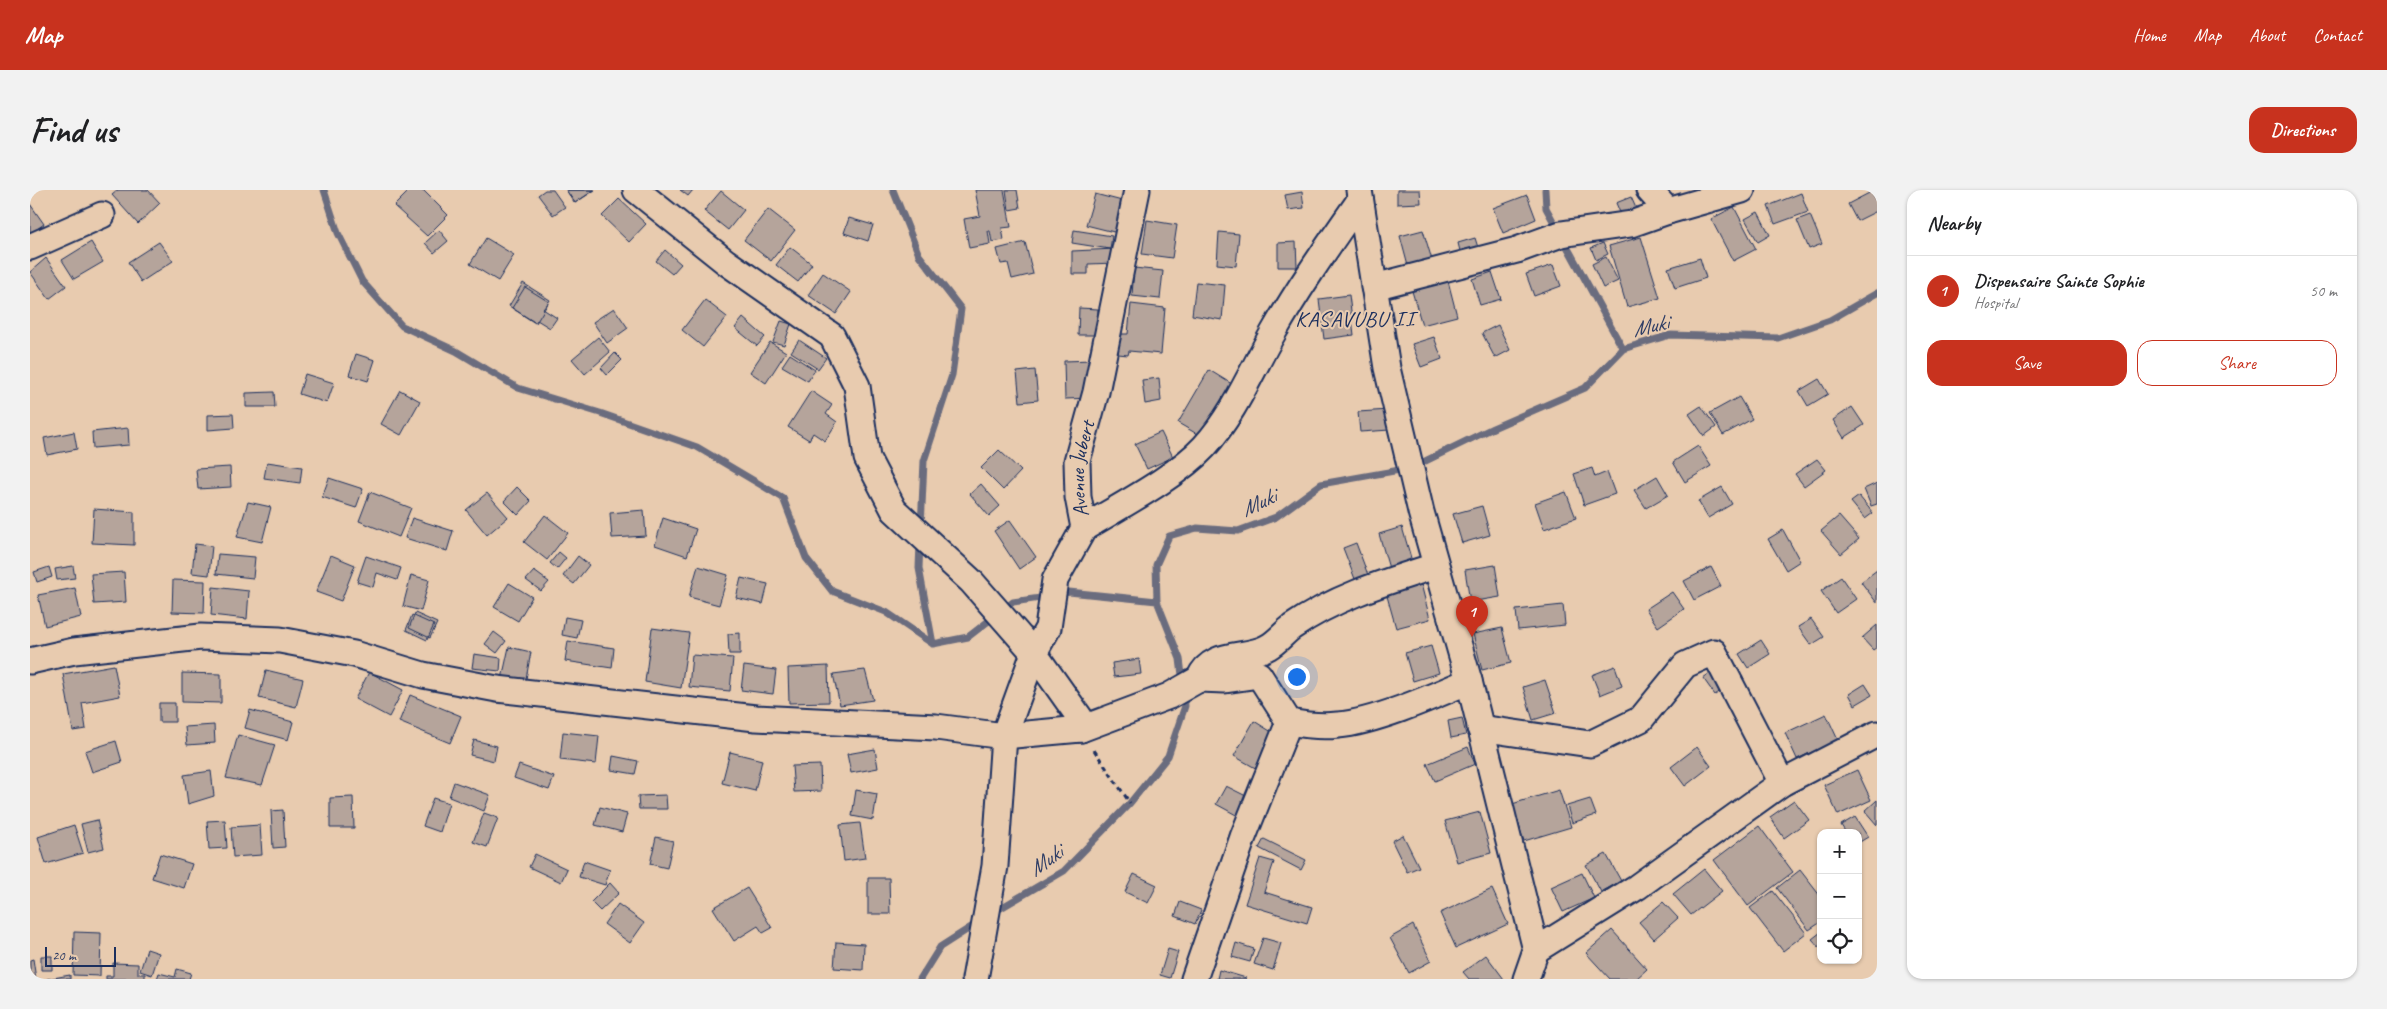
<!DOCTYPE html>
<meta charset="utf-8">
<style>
body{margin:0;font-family:Caveat,sans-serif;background:#f2f2f2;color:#202124}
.controls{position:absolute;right:15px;bottom:15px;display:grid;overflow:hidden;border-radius:10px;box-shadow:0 1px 4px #0004}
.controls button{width:45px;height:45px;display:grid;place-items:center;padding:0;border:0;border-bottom:1px solid #e0e0e0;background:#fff;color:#202124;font:25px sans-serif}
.scale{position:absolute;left:15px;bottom:12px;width:71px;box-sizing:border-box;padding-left:5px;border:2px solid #1b2f5e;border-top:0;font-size:14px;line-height:18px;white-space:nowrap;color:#1b2f5e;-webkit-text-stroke:4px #e8cbaf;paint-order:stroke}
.you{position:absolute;left:1266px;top:486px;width:18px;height:18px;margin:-12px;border:4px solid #fff;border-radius:50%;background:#1a73e8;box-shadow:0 0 0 8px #1a73e833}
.badge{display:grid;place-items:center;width:32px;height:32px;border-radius:50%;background:#c8321e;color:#fff;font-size:16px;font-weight:700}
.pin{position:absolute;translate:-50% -41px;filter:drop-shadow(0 1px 2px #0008)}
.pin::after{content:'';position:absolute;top:26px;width:18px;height:15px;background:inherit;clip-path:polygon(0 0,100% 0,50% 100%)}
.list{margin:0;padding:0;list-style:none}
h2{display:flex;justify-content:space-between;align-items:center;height:65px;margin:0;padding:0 20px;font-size:21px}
h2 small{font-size:16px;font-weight:400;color:#757577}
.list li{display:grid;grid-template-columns:32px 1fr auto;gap:15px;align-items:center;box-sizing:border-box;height:70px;padding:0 20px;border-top:1px solid #e0e0e0}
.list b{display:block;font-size:19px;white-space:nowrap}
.list p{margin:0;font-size:16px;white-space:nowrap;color:#757577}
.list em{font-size:16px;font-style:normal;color:#757577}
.actions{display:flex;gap:10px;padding:15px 20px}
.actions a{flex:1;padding:11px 0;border:1px solid #c8321e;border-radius:15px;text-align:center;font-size:18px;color:#c8321e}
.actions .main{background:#c8321e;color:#fff}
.icon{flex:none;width:28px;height:28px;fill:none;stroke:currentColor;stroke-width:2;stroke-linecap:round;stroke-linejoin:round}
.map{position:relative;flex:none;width:1847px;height:789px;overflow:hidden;border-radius:15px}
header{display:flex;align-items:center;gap:30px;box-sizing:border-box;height:70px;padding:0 25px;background:#c8321e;color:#fff}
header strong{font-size:24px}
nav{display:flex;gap:28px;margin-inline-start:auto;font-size:18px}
.intro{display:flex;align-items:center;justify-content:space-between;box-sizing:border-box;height:120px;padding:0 30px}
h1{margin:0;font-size:35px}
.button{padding:12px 22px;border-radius:15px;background:#c8321e;color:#fff;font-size:18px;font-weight:700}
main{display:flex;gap:30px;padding:0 30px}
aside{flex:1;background:#fff;border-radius:15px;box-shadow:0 1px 4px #0004}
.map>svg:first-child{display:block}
</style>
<header>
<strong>Map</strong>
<nav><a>Home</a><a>Map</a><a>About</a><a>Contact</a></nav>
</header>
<div class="intro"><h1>Find us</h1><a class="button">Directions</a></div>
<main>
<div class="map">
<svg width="1847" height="789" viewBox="0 0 1847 789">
<rect width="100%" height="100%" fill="#e8cbaf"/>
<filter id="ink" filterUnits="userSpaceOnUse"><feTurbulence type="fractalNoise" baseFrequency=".02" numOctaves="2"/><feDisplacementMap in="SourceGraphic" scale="10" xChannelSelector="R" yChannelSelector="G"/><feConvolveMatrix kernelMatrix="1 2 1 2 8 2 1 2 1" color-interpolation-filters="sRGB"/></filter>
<g filter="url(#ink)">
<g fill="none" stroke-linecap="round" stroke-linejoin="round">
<!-- stream -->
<path stroke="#6b6c7e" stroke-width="7" d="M294,0L308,43L332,91L372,136L426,161L488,198L570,223L667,257L753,308L776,368L802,401L856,422L903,454L938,447L983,412L1017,407
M863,0L889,65L931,119L922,185L894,271L891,338
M1515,0L1516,18L1593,159
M890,353L889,378L903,454
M1028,405L1039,402L1127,411
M1153,493L1150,469L1127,411L1126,375L1139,346L1167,338L1208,341L1246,327L1291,294L1381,278L1463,238L1555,198L1593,159L1640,145L1748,148L1800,130L1847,103
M964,722L1034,681L1100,613L1138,566L1155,516L1154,503
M890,789L910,757L949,732"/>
</g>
<!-- building -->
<path fill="#b5a49b" stroke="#1b2f5e" d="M88,0H118L130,13L108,34L82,5Z
M380,0H393L418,25L397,46L364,16Z
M515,0H523L535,17L523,25L508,5Z
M536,0H565L545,13Z
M536,0H564L545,13Z
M650,0H663L658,6Z
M945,0H974L981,37L972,38L974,50L962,52L960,41H958L960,54L939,58L934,29L950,26Z
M976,0H987L990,18L979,20Z
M1367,0H1390L1391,13L1367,14Z
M691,1L714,20L698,40L674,21Z
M1272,2L1274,18L1258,20L1255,5Z
M1841,2L1847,13V21L1827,31L1818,14Z
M1771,3L1778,22L1745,34L1738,16Z
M1065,4L1096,12L1088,43L1056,35Z
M1497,5L1506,29L1473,43L1463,18Z
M1601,7L1609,25L1594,32L1586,13Z
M589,9L616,34L599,52L572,26Z
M0,14L14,34L0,44Z
M1704,17L1726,59L1703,71L1681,29Z
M738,19L765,40L741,71L714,50Z
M1728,22L1740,45L1728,52L1715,29Z
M1780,25L1792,54L1779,59L1767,30Z
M819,28L843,35L838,51L814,43Z
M1117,30L1147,35L1142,68L1112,64Z
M409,40L418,51L404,63L395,53Z
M1044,40L1082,46L1080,59L1042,53Z
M1393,40L1402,70L1378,76L1370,46Z
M1189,42L1209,44L1206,76L1187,74Z
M1611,47L1630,108L1597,117L1579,56Z
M456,48L484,65L468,91L440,74Z
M1445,48L1450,64L1432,69L1428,53Z
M61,52L73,72L44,89L32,70Z
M129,52L143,71L111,92L98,72Z
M995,52L1003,84L982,89L978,73L971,74L967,59Z
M1266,52L1267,77H1248V53Z
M1573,53L1578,64L1566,70L1561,58Z
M760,57L782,74L768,92L746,75Z
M1085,59L1086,73L1058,74V84H1042V61Z
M635,60L651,74L642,84L626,71Z
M1576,67L1588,91L1573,98L1562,74Z
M16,68L36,96L19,109L0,82Z
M1670,68L1676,88L1645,98L1638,78Z
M1523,75L1531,96L1504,106L1496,84Z
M1104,78L1133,81L1130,109L1102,106Z
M1462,82L1471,109L1450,115L1442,89Z
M793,83L821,102L806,124L778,105Z
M1418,91L1427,126L1392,135L1382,101Z
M1166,92L1195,95L1192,130L1162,125Z
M493,93L520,110L506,133L479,116Z
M495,97L519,112L513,119L527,128L520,138L507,130L505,133L482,118Z
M1319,105L1324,145L1294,149L1289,109Z
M675,110L697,127L673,157L652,140Z
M1101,114L1135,118L1131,164L1099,161L1098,165L1088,164L1090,144H1098Z
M584,118L598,138L577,153L563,132Z
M1049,118L1068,119L1067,145H1048Z
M713,128L735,147L727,156L705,138Z
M751,131L761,134L754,155L743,152Z
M1468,135L1480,160L1465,168L1452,143Z
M568,147L580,162L555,184L542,169Z
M1404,147L1412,169L1391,177L1382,154Z
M769,150L796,168L788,179L761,162Z
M740,152L756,162L736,193L720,182Z
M585,163L592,170L577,185L571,178Z
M326,164L345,170L338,191L319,185Z
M760,164L785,180L778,191L752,176Z
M1062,170L1063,208L1035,209L1034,171Z
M1005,180L1008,210L990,212L987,182Z
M1179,180L1205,196L1174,248L1148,233Z
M275,184L304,193L297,213L269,204Z
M1129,188L1131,211L1115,214L1112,190Z
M1789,189L1798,204L1778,216L1769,201Z
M370,200L390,211L371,245L351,234Z
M781,201L802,215L796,224L807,232L795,251L783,243L779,250L758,237Z
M244,202L245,217H216V203Z
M1709,207L1722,229L1693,245L1680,223Z
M1671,216L1686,237L1674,246L1659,224Z
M1822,217L1834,235L1814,248L1803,230Z
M1359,220L1360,240L1330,242L1328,222Z
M203,224L204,238L178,240V225Z
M98,238L99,255L63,258L62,242Z
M44,242L47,259L17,265L14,248Z
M1131,242L1143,267L1117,279L1105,254Z
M1668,256L1681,276L1655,292L1643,272Z
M969,260L991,281L973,300L951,278Z
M1787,269L1796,280L1774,296L1765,284Z
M237,272L272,277L270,293L234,288Z
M200,277L201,297L168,299L166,279Z
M1562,278L1565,287L1577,282L1585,304L1554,315L1544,284Z
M1627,286L1638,305L1616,318L1604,300Z
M299,288L333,299L326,318L292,307Z
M1847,293V314L1841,316L1834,299Z
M951,294L970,316L959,326L940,304Z
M487,297L501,311L488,325L474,311Z
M1692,297L1702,314L1678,328L1668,311Z
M340,302L381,318L369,347L329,331Z
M1536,302L1546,328L1514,339L1505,313Z
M457,303L478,327L457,345L436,320Z
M1829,306L1843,323L1835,329L1821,312Z
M218,312L241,317L232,352L207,347Z
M1452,316L1460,345L1432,353L1423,324Z
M64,319L104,322V355L62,353Z
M614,320L616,346L582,348L580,323Z
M515,325L538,343L517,370L494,352Z
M1809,326L1829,349L1811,364L1791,341Z
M382,328L423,341L417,361L375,348Z
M633,328L666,339L657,366L625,355Z
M980,330L1006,367L989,379L964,341Z
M1372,337L1383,375L1360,382L1349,344Z
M1753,340L1770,371L1756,380L1738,349Z
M1326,353L1338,385L1325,389L1313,358Z
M165,354L182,356L179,385L162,383Z
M529,362L536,368L527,379L520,373Z
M188,364L225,367L223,388L186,384Z
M301,365L325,375L311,411L286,402Z
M336,366L371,378L367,390L347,383L343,397L327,392Z
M548,366L559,375L544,394L533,386Z
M1465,375L1470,407L1440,412L1435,380Z
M43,376L45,388L27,390L25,379Z
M668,376L698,385L689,415L659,407Z
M19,377L22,387L7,392L4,382Z
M1681,377L1691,396L1664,410L1654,391Z
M1847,380V413L1831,392Z
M504,381L519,392L511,401L496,390Z
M94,382L96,412L64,414L61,384Z
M381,385L399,390L391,421L373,416Z
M1811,387L1826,409L1806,423L1791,401Z
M711,388L738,394L733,414L706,408Z
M143,390L175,391L174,423L142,422Z
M1390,390L1400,429L1366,438L1355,399Z
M479,393L502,407L488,431L464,417Z
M183,397L219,401L217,429L181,425Z
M45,398L51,427L15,436L8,405Z
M1642,402L1654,419L1628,437L1616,419Z
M1533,415L1535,435L1488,440L1486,420Z
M385,423L407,433L400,448L379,438Z
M382,425L404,435L397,450L376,440Z
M535,427L551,430L547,448L532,445Z
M1781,429L1794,447L1781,455L1768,437Z
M1847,435V457L1843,460L1832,448Z
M622,438L659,443L651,498L615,492Z
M1472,438L1481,473L1452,480L1443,444Z
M464,442L476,451L467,463L455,454Z
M710,443V464H699L698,444Z
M1731,450L1740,464L1718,478L1709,464Z
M538,451L584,458L582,478L535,471Z
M1401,456L1409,483L1383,491L1375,463Z
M479,457L501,462L495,494L472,489Z
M444,464L471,468L470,481L442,478Z
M662,465L703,468L700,501L659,497Z
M1109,469L1111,484L1084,487L1082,473Z
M84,475L90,506L52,513L56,539L43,541L33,484Z
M714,476L746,480L743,504L711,500Z
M798,476L799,512L759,513L758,478Z
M1585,476L1592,496L1570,505L1562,485Z
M1686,479L1698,496L1685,505L1673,488Z
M236,480L273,489L266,517L229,508Z
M835,480L843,510L810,515L803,484Z
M339,482L373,500L359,527L325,509Z
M152,483L191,484V513L152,512Z
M1515,490L1526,523L1503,530L1493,497Z
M1835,494L1842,505L1825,515L1819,504Z
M380,505L431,526L420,553L369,532Z
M129,513H145V532H129Z
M220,520L263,532L258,550L215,538Z
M1796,524L1808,550L1767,569L1755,543Z
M1432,528L1436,545L1421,548L1418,531Z
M1224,531L1245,544L1229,580L1204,566Z
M184,535L185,553L157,555L155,537Z
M533,542L569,546L566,574L530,570Z
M208,545L245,555L232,595L196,588Z
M444,550L467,556L464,571L440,565Z
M86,551L92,572L62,582L55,561Z
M1438,557L1445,574L1405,591L1397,574Z
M1667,557L1681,576L1655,596L1641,577Z
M845,559L848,578L821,583L817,564Z
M700,562L732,570L725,601L692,593Z
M583,566L608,571L605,584L581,580Z
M489,575L524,587L519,600L484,588Z
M790,575L791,601L764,602L762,576Z
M1827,580L1841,610L1808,625L1794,595Z
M181,581L184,606L158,614L154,585Z
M424,592L460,605L454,621L419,607Z
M1196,596L1218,607L1208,626L1186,614Z
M826,600L847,604L843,630L822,626Z
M1529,600L1541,637L1494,651L1482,614Z
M636,605L637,619H609L608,606Z
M323,607L324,638H300V608Z
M403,608L419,613L410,642L393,636Z
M1560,609L1566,625L1542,633L1537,616Z
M1764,610L1779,630L1754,648L1740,627Z
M1847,610V635L1835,621Z
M570,617L597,624L592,642L565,635Z
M253,620L255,657L243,658L241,621Z
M1450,622L1461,663L1427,672L1415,631Z
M454,623L468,628L457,657L443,652Z
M1825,627L1838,647L1828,653V643H1816L1811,635Z
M67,630L74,658L58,662L51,634Z
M195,630L197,658L179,659L177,631Z
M830,633L835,668L814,671L810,635Z
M44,635L53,663L16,674L8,647Z
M230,635L232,665L203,667L201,637Z
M1729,636L1763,682L1718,716L1684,670Z
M1373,645L1389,677L1377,682L1362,651Z
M626,647L643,651L637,678L620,674Z
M1234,649L1276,670L1271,680L1229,658Z
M130,664L162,674L154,698L122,688Z
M505,664L537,679L531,692L499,677Z
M1576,664L1591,691L1571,702L1556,675Z
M1230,668L1244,672L1234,702L1282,717L1277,733L1215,714Z
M554,671L580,680L575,695L549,687Z
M1674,679L1692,701L1661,725L1643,704Z
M1770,680L1791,707V732L1779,740L1747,698Z
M1552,683L1564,708L1533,722L1521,697Z
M1104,684L1127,695L1118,713L1095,702Z
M838,688H859L860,724H838Z
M580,693L589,703L570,721L561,712Z
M717,698L742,738L733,743L728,736L704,751L683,718Z
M1462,699L1478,734L1426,758L1410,723Z
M1743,701L1776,743L1753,761L1720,718Z
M1150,712L1171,720L1165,734L1145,726Z
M1633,712L1648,728L1624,749L1609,732Z
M588,714L614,733L600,753L574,734Z
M1383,735L1401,771L1379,783L1360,748Z
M1582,740L1617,779L1606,789H1580L1556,763Z
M44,742L71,743L70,786L43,785Z
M1791,742V759L1782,749Z
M1233,748L1251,753L1243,780L1224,774Z
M806,752L834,754L833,780L804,778Z
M1206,753L1224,759L1220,772L1202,767Z
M117,759L129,763L122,785L110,781Z
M1138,759L1148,762L1140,788L1130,785Z
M1456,765L1474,789H1439L1433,782Z
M11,766H22V780H11Z
M3,769L6,789H0V770Z
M83,773L108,774V784H115V789H76V786H83Z
M147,779L161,783L159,789H127L129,783L145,787Z
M1189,780L1216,788L1215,789H1187Z
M40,785V789H17Z"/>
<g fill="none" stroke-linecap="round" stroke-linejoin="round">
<defs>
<g id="minor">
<path d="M606,0L696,72L802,146L827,196L837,268L864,320L941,391L1004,463L1050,528L1051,539"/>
<path d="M1329,0L1357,178L1391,322L1439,491L1506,760L1496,789"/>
<path d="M1619,0L1638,21"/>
<path d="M0,57L72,25"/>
<path d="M1344,97L1487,60L1531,44L1601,34L1638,21L1712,0"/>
<path d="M1054,338C1090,316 1146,287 1174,257C1204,224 1221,182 1243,143C1269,97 1300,53 1330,10"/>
<path d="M0,471L44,461L171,447L250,450L324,464L393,485L467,499L726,528L906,537L974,546L1051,539L1139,506L1169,489L1195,490L1229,485L1259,532"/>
<path d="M1169,489C1181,459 1216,470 1238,457C1247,452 1254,443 1262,437C1305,407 1355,392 1405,376"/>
<path d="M1450,538L1560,554L1611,529L1655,475L1684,462L1752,593"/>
<path d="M1506,760L1607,697L1752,593L1847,544"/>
<path id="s1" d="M945,789L965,676L974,546L1004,463L1018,438L1025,390L1054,338L1048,307L1047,271L1066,202L1107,0"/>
<path d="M1164,789L1213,647L1259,532C1275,535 1292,537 1308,535C1345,532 1404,506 1439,491"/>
</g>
</defs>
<!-- minor casing -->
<use href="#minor" stroke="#1b2f5e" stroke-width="29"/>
<!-- path -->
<path stroke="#1b2f5e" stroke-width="3" stroke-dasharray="5 4" stroke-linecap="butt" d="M1064,560L1100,613"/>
<!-- minor -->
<use href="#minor" stroke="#e8cbaf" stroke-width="25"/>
</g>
</g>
<g text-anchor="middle" stroke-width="4" stroke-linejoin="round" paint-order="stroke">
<!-- street labels -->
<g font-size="21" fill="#1b2f5e" stroke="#e8cbaf">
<text dy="7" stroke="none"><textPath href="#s1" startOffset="530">Avenue Jubert</textPath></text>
</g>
<!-- neighbourhood labels -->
<g font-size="22" letter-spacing="1" fill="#1b2f5e" stroke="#e8cbaf">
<text x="1325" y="136">KASAVUBU II</text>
</g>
<!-- water labels -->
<g font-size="22" font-style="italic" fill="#2f3e66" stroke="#e8cbaf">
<text transform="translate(1620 135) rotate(-13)" y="8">Muki</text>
<text transform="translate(1228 312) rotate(-26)" y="8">Muki</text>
<text transform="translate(1015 670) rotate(-36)" y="8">Muki</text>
</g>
</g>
</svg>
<div class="controls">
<button>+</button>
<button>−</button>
<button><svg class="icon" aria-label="locate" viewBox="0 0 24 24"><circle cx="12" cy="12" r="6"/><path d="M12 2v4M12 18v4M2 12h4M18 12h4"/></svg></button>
</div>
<div class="scale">20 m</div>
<div class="you"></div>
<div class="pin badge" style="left:1442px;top:447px">1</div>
</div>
<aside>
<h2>Nearby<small></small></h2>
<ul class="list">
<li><span class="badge">1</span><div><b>Dispensaire Sainte Sophie</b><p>Hospital</p></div><em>50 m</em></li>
</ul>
<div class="actions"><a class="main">Save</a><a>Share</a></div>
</aside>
</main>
